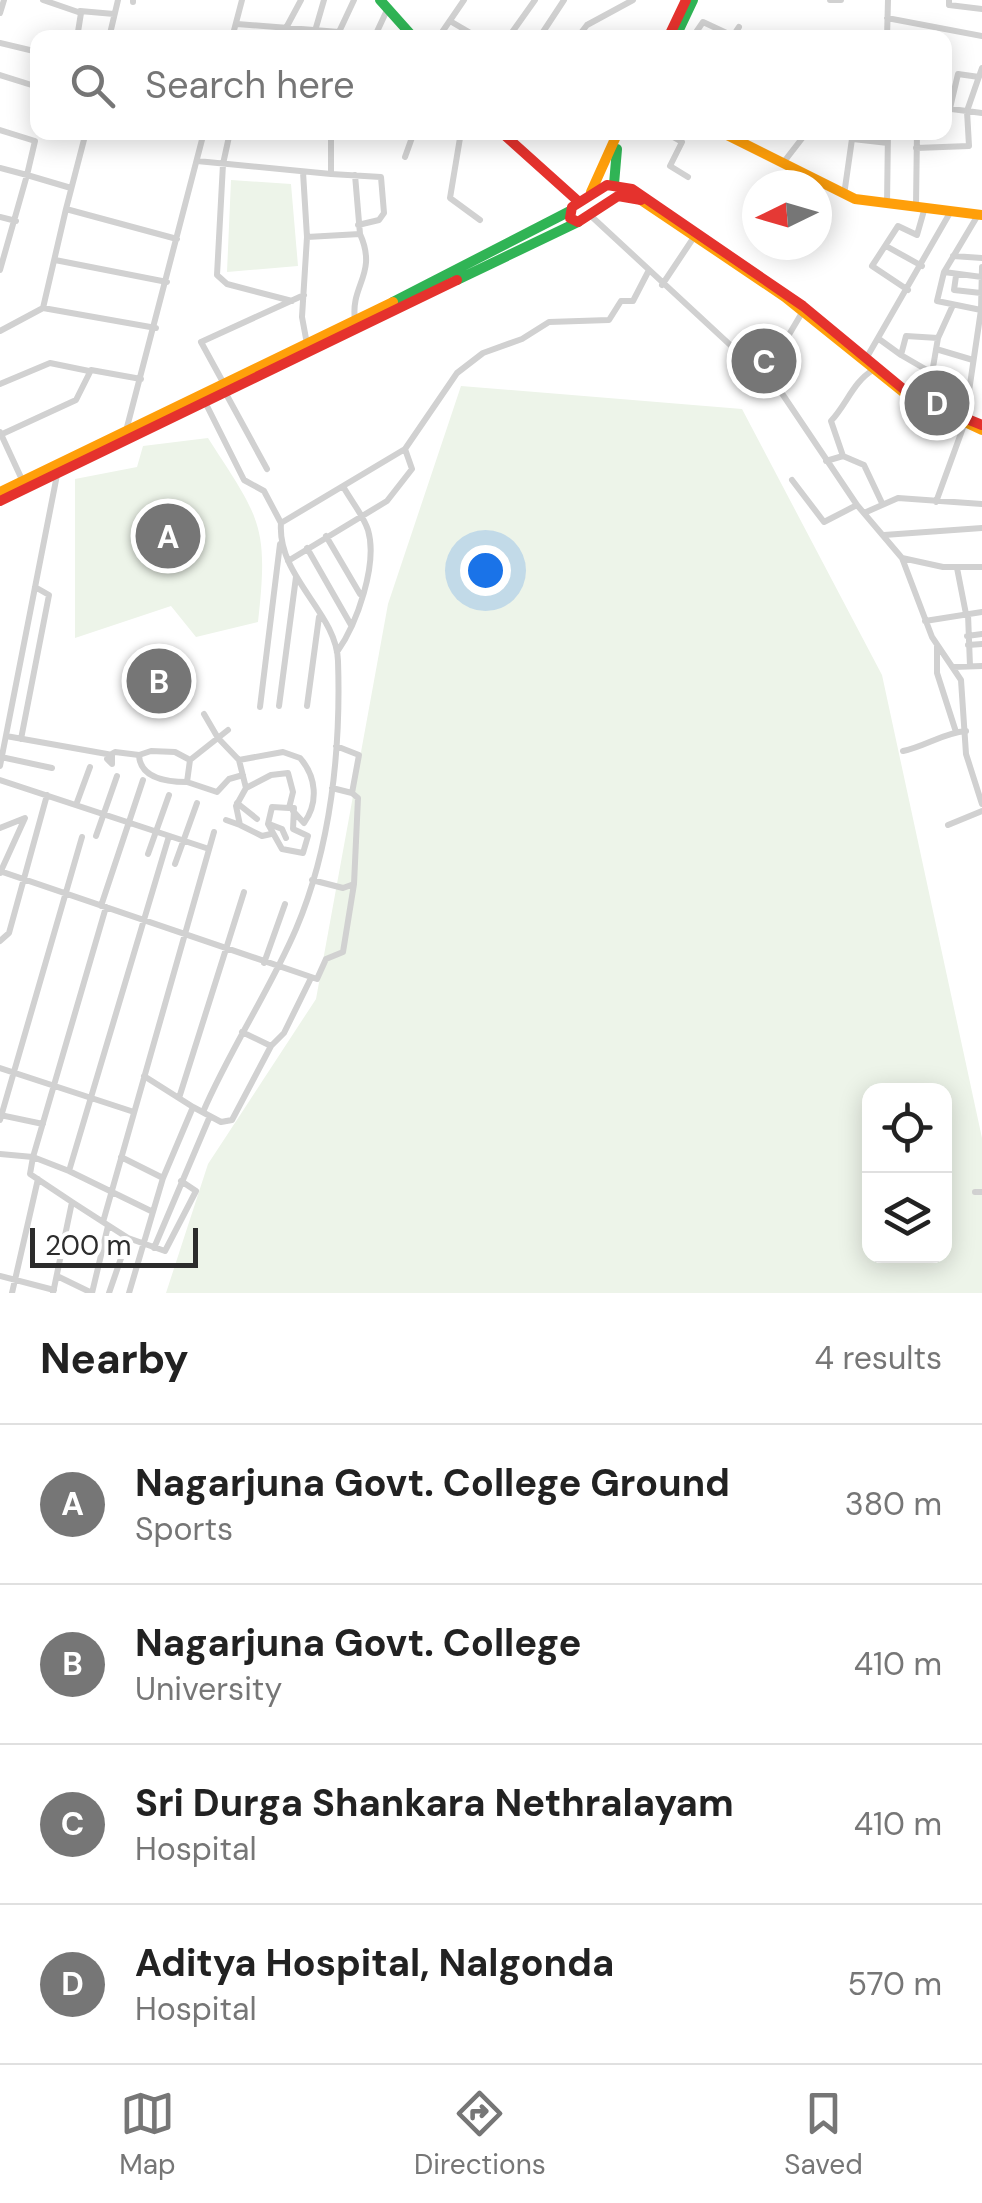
<!DOCTYPE html>
<style>
body{margin:0;font-family:"DM Sans",sans-serif;background:#f2f2f2;color:#222}
.controls{position:absolute;right:30px;bottom:30px;display:grid;overflow:hidden;border-radius:20px;box-shadow:0 5px 25px #0003}
.controls button{width:90px;height:90px;display:grid;place-items:center;padding:0;border:0;border-bottom:2px solid #e0e0e0;background:#fff;color:#222;font:50px sans-serif}
.compass{position:absolute;left:742px;top:170px;width:90px;height:90px;border-radius:50%;background:#fff;box-shadow:0 5px 25px #0003;rotate:265deg}
.scale{position:absolute;left:30px;bottom:25px;width:168px;box-sizing:border-box;padding-left:10px;border:5px solid #2c2c2c;border-top:0;font-size:28px;line-height:35px;white-space:nowrap;color:#2c2c2c;-webkit-text-stroke:8px #fff;paint-order:stroke}
.you{position:absolute;left:485px;top:570px;width:35px;height:35px;margin:-25px;border:8px solid #fff;border-radius:50%;background:#1a73e8;box-shadow:0 0 0 15px #1a73e833}
.badge{display:grid;place-items:center;width:65px;height:65px;border-radius:50%;background:#767676;color:#fff;font-size:32px;font-weight:700}
.pin{position:absolute;translate:-50% -50%;border:5px solid #fff;box-shadow:0 2px 10px #0006}
.list{margin:0;padding:0;list-style:none}
h2{display:flex;justify-content:space-between;align-items:center;height:130px;margin:0;padding:0 40px;font-size:42px}
h2 small{font-size:32px;font-weight:400;color:#767676}
.list li{display:grid;grid-template-columns:65px 1fr auto;gap:30px;align-items:center;box-sizing:border-box;height:160px;padding:0 40px;border-top:2px solid #e0e0e0}
.list b{display:block;font-size:38px;white-space:nowrap}
.list p{margin:0;font-size:32px;white-space:nowrap;color:#767676}
.list em{font-size:32px;font-style:normal;color:#767676}
.icon{flex:none;width:55px;height:55px;fill:none;stroke:currentColor;stroke-width:2;stroke-linecap:round;stroke-linejoin:round}
.map{position:relative;flex:none;width:982px;height:1293px;overflow:hidden}
.search{position:absolute;background:#fff;box-shadow:0 5px 25px #0003;left:30px;right:30px;top:30px;height:110px;display:flex;align-items:center;gap:25px;box-sizing:border-box;padding:0 35px;border-radius:20px;color:#767676;font-size:38px}
.sheet{height:770px;background:#fff}
nav{display:flex;justify-content:space-around;align-items:center;box-sizing:border-box;height:140px;border-top:2px solid #e0e0e0;background:#fff;font-size:28px;color:#767676}
nav a{display:grid;justify-items:center;gap:5px}
nav .on{color:#767676}
.map>svg:first-child{display:block}
</style>
<div class="map">
<svg width="982" height="1293" viewBox="0 0 982 1293">
<rect width="100%" height="100%" fill="#fff"/>
<!-- green -->
<path fill="#edf4e9" fill-rule="evenodd" d="M231,180L291,184L298,266L227,272Z
M461,386L742,409L882,675L982,1138V1293H166L208,1164L316,999L388,604ZM870,1090H944V1256H870Z
M208,438C260,519 269,524 258,622L196,637L171,606L75,638V479L137,467L143,446Z"/>
<g fill="none" stroke-linecap="round" stroke-linejoin="round">
<!-- street -->
<path stroke="#d1d1d1" stroke-width="6" d="M43,0L81,13L77,38
M830,0H841
M949,0V5L982,9
M133,2V0
M80,11L114,14
M0,13L4,0
M887,18L982,36
M450,21L479,38
M237,24L339,32L354,0
M286,28L301,0
M315,31L324,0
M109,38L118,0
M232,38L242,0
M374,38L388,8
M438,38L464,0
M508,38L535,0
M539,38L564,0
M577,38L587,25L633,0
M692,38L703,22L733,36L739,27
M887,38L888,0
M0,43L38,52
M0,75L38,87
M944,108L982,113
M950,108L958,74L979,77
M0,130L35,141L27,175L71,188
M86,132L66,209L177,239
M230,132L223,164L217,275L227,284L292,301
M461,132L450,198L480,220
M664,132L682,142L670,166L688,177
M853,139L888,143
M916,148L969,146L967,111L982,68
M405,157L414,132
M197,161L331,174V132
M783,163L807,132
M0,168L27,175L0,270
M303,172L307,237L360,234L355,175
M331,174L381,177L384,213L379,220L358,225
M844,195L853,132
M887,204L888,132
M916,205L917,132
M978,215L944,272L937,301L981,310
M591,216L781,392L857,505L902,558L943,567H982
M0,217L16,221
M886,246L922,266
M953,256L982,258
M55,260L167,282
M944,272L982,277
M956,276L954,290L981,293
M662,285L694,237
M908,290L872,266L898,226L917,235L925,207
M43,308L66,209
M355,320C350,285 378,274 360,234
M0,331L43,308L156,328
M938,338L906,336L901,355L932,373L938,338L953,305
M879,339L901,355
M307,344L302,317L307,237
M936,349L973,360
M867,357L951,211
M765,375L803,311
M0,384L50,363L89,371
M224,384L201,342L304,295
M225,392L267,469
M925,400L932,373
M205,402L244,480L264,491L281,523
M126,431L204,132
M0,432L24,484
M0,435L76,400L91,370L141,379
M843,456L864,465L882,503
M826,461L843,456L831,421C847,404 853,382 873,370
M792,480L824,522L857,505
M936,502L964,425L981,310L982,267
M864,513L898,498L982,504
M884,535L982,528
M326,536L360,594
M307,548L351,625
M902,558L932,637L961,680L966,754L982,804
M288,561L387,501L412,469L405,449
M957,568L966,614
M968,614L970,666
M925,621L982,612
M967,636L982,634
M968,645L982,644
M937,646V673L956,732
M337,652C357,624 378,564 368,530C363,515 352,502 344,488
M953,667L982,666
M279,706L296,577
M307,706L319,617
M260,707L280,544
M204,714L218,738L239,760L283,752L300,758C316,776 319,802 304,823L293,811
M6,736L107,754L112,755V764L107,759L108,756L115,752L139,755
M21,739L49,595L35,587
M151,751L175,752L190,760L187,782C167,782 140,779 139,755Z
M903,751C926,746 943,733 966,731
M1,757L52,768
M190,760L228,730
M239,760L246,788L271,775L288,773L293,792L289,808L272,807L268,824L282,849L303,853L308,836L293,829L294,808H289
M0,766L57,475
M0,780L209,849
M187,782L217,792L229,779L243,775
M246,788L236,806L240,825L262,836L271,834
M332,788L352,793L359,755L336,746
M237,803L257,819
M76,805L90,767
M226,820L240,825
M269,824L282,829L286,838
M948,825L982,811
M0,828L25,818L0,873
M96,836L117,776
M148,854L169,795
M175,864L197,803
M0,871L317,979L326,959L343,952L354,884
M312,880L343,888L354,884L358,798L352,793
M101,906L143,780
M106,907L33,1157L69,1171L169,836
M0,941L9,933L47,795
M264,963L285,904
M271,1046L284,1033L311,978
M0,1068L134,1112
M179,1098L244,892
M193,1107L221,1122L232,1120L271,1046L242,1032
M203,1112C230,1049 269,992 296,929C331,847 341,749 338,661C337,613 277,577 281,523L405,449L457,373L483,353L522,339L549,322L609,320L621,301H633L648,272
M0,1115L43,1124
M0,1120L82,837
M0,1154L33,1157L30,1174L72,1202
M121,1157L163,1178L193,1107L144,1076
M69,1171L151,1211
M975,1192H982
M103,1222L128,1238L165,1251L196,1191L181,1181
M154,1248L210,1116
M0,1276L54,1290
M57,1276L92,1293
M12,1293L38,1179
M53,1293L72,1202L103,1222L214,832
M92,1293L108,1226
M109,1293L128,1238
M129,1293L163,1178"/>
<!-- fast -->
<path stroke="#30b455" stroke-width="10" d="M380,0L414,38
M675,38L693,0
M614,184L617,149
M457,280L578,222
M393,302L570,211"/>
<!-- slow -->
<path stroke="#ff9f0a" stroke-width="10" d="M721,132L855,199L982,215
M591,192L618,132
M641,200L785,297L907,395L982,430
M0,492L393,302"/>
<!-- jam -->
<path stroke="#e5322d" stroke-width="10" d="M668,38L686,0
M501,132L579,202
M641,200L618,196L578,222L570,218L572,207L607,185L632,189L803,306L913,397L982,425
M0,501L457,280"/>
</g>
</svg>
<div class="controls">
<button><svg class="icon" aria-label="locate" viewBox="0 0 24 24"><circle cx="12" cy="12" r="6"/><path d="M12 2v4M12 18v4M2 12h4M18 12h4"/></svg></button>
<button><svg class="icon" aria-label="layers" viewBox="0 0 24 24"><path d="M12 4l9 5-9 5-9-5zM3 14l9 5 9-5"/></svg></button>
</div>
<svg class="compass" viewBox="-18 -18 36 36"><path d="M0-13l5 13h-10z" fill="#e53935"/><path d="M0 13l5-13h-10z" fill="#767676"/></svg>
<div class="scale">200 m</div>
<div class="you"></div>
<div class="pin badge" style="left:168px;top:536px">A</div>
<div class="pin badge" style="left:159px;top:681px">B</div>
<div class="pin badge" style="left:764px;top:361px">C</div>
<div class="pin badge" style="left:937px;top:403px">D</div>
<div class="search"><svg class="icon" aria-label="search" viewBox="0 0 24 24"><circle cx="10" cy="10" r="6"/><path d="M15 15l6 6"/></svg>Search here</div>
</div>
<section class="sheet">
<h2>Nearby<small>4 results</small></h2>
<ul class="list">
<li><span class="badge">A</span><div><b>Nagarjuna Govt. College Ground</b><p>Sports</p></div><em>380 m</em></li>
<li><span class="badge">B</span><div><b>Nagarjuna Govt. College</b><p>University</p></div><em>410 m</em></li>
<li><span class="badge">C</span><div><b>Sri Durga Shankara Nethralayam</b><p>Hospital</p></div><em>410 m</em></li>
<li><span class="badge">D</span><div><b>Aditya Hospital, Nalgonda</b><p>Hospital</p></div><em>570 m</em></li>
</ul>
</section>
<nav>
<a class="on"><svg class="icon" aria-label="map" viewBox="0 0 24 24"><path d="M3 6l6-2 6 2 6-2v14l-6 2-6-2-6 2zM9 4v14M15 6v14"/></svg>Map</a>
<a><svg class="icon" aria-label="directions" viewBox="0 0 24 24"><path d="M12 3l9 9-9 9-9-9zM9 14v-3h6M13 9l2 2-2 2"/></svg>Directions</a>
<a><svg class="icon" aria-label="saved" viewBox="0 0 24 24"><path d="M7 4h10v16l-5-4-5 4z"/></svg>Saved</a>
</nav>
